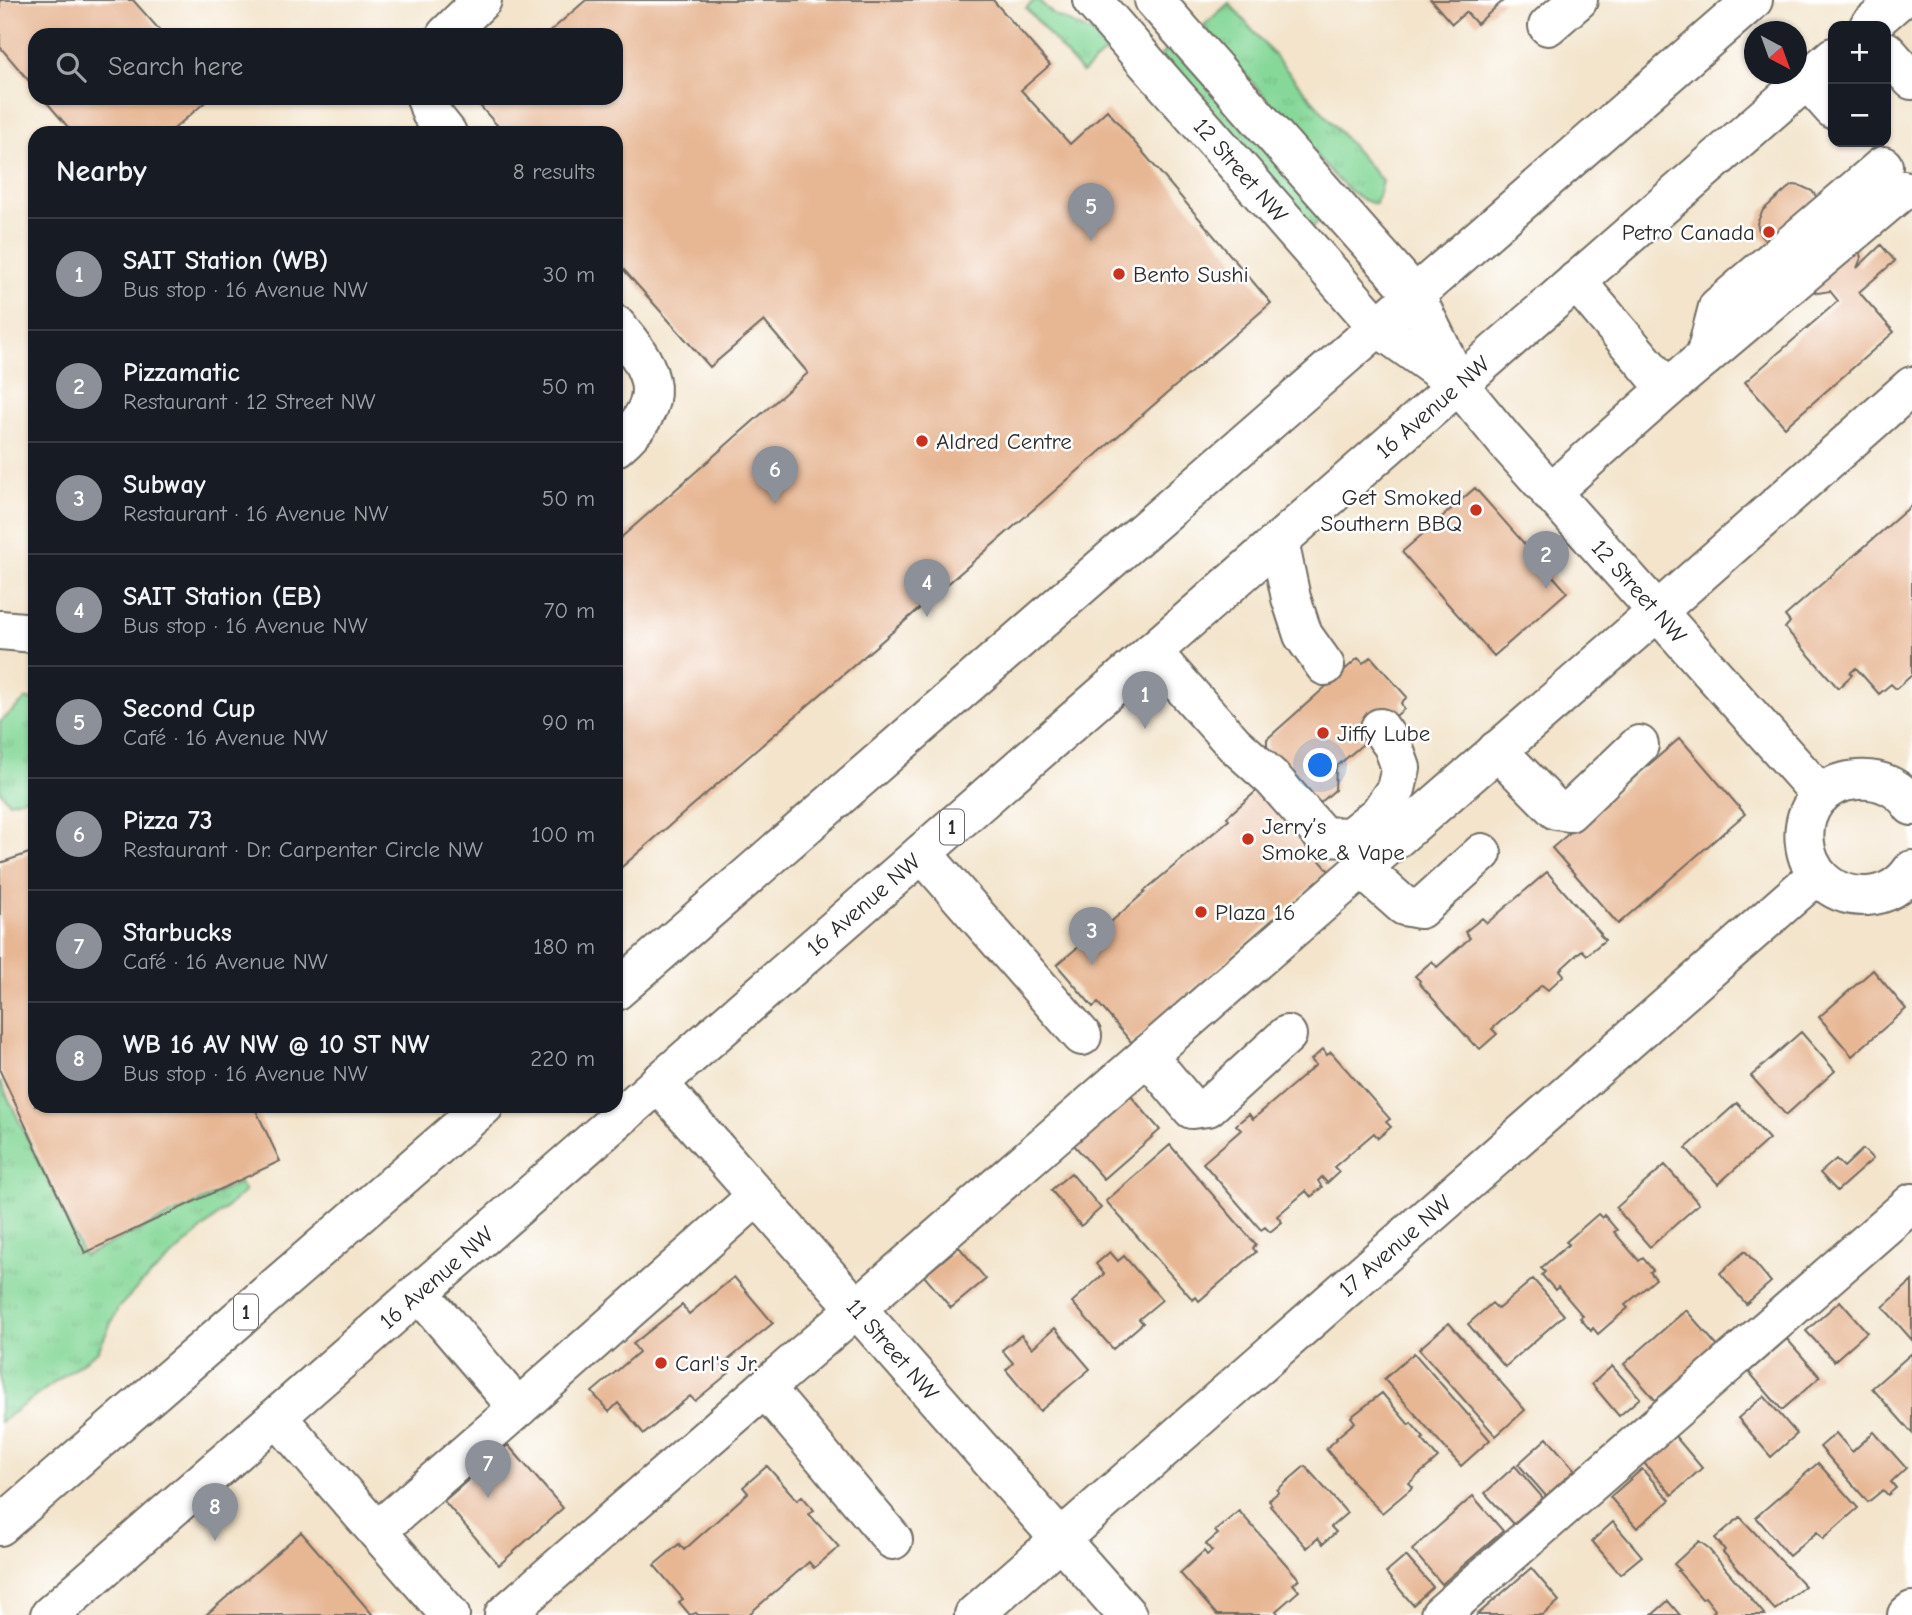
<!DOCTYPE html>
<meta charset="utf-8">
<style>
body{margin:0;font-family:"Comic Neue",sans-serif;background:#20242c;color:#f1f3f6}
.controls{position:absolute;right:21px;top:21px;display:grid;overflow:hidden;border-radius:14px;box-shadow:0 2px 5px #0004}
.controls button{width:63px;height:63px;display:grid;place-items:center;padding:0;border:0;border-bottom:2px solid #363941;background:#171b24;color:#f1f3f6;font:35px sans-serif}
.compass{position:absolute;left:1744px;top:21px;width:63px;height:63px;border-radius:50%;background:#171b24;box-shadow:0 2px 5px #0004;rotate:139deg}
.you{position:absolute;left:1321px;top:766px;width:24px;height:24px;margin:-18px;border:5px solid #fff;border-radius:50%;background:#1a73e8;box-shadow:0 0 0 10px #1a73e833}
.badge{display:grid;place-items:center;width:46px;height:46px;border-radius:50%;background:#8c9099;color:#fff;font-size:23px;font-weight:700}
.pin{position:absolute;translate:-50% -58px;filter:drop-shadow(0 2px 4px #0008)}
.pin::after{content:'';position:absolute;top:37px;width:24px;height:21px;background:inherit;clip-path:polygon(0 0,100% 0,50% 100%)}
.list{margin:0;padding:0;list-style:none}
h2{display:flex;justify-content:space-between;align-items:center;height:91px;margin:0;padding:0 28px;font-size:30px}
h2 small{font-size:23px;font-weight:400;color:#9ea1a6}
.list li{display:grid;grid-template-columns:46px 1fr auto;gap:21px;align-items:center;box-sizing:border-box;height:112px;padding:0 28px;border-top:2px solid #363941}
.list b{display:block;font-size:26px;white-space:nowrap}
.list p{margin:0;font-size:23px;white-space:nowrap;color:#9ea1a6}
.list em{font-size:23px;font-style:normal;color:#9ea1a6}
.icon{flex:none;width:38px;height:38px;fill:none;stroke:currentColor;stroke-width:2;stroke-linecap:round;stroke-linejoin:round}
.map{position:relative;flex:none;width:1912px;height:1615px;overflow:hidden}
.search{position:absolute;background:#171b24;box-shadow:0 2px 5px #0004;left:28px;top:28px;width:595px;height:77px;display:flex;align-items:center;gap:18px;box-sizing:border-box;padding:0 24px;border-radius:21px;color:#9ea1a6;font-size:26px}
.panel{position:absolute;background:#171b24;box-shadow:0 2px 5px #0004;left:28px;top:126px;width:595px;height:987px;border-radius:21px}
.map>svg:first-child{display:block}
</style>
<div class="map">
<svg width="1912" height="1615" viewBox="0 0 1912 1615">
<defs>
<pattern id="grass-tufts" width="24" height="20" patternUnits="userSpaceOnUse" patternTransform="scale(1.75)"><rect width="24" height="20" fill="#86d899"/><path d="M3 7l-1-3M5 7V3M7 7l1-3M15 17l-1-3M17 17v-4M19 17l1-3" fill="none" stroke="#74ba84"/></pattern>
</defs>
<rect width="100%" height="100%" fill="#fff"/>
<filter id="ink" filterUnits="userSpaceOnUse"><feTurbulence type="fractalNoise" baseFrequency=".0143" numOctaves="2"/><feDisplacementMap in="SourceGraphic" scale="14" xChannelSelector="R" yChannelSelector="G"/><feConvolveMatrix kernelMatrix="1 2 1 2 8 2 1 2 1" color-interpolation-filters="sRGB"/></filter>
<filter id="wash" filterUnits="userSpaceOnUse"><feTurbulence type="fractalNoise" baseFrequency=".00686" numOctaves="4" result="noise"/><feDisplacementMap in="SourceGraphic" scale="28" xChannelSelector="R" yChannelSelector="G"/><feGaussianBlur stdDeviation="1.57" result="paint"/><feColorMatrix in="noise" values="0 0 0 0 0 0 0 0 0 0 0 0 0 0 0 0 0 1.4 0 .05"/><feComposite in="paint" operator="in"/></filter>
<g filter="url(#wash)">
<rect width="100%" height="100%" fill="#f3e4cb"/>
<!-- grass -->
<path fill="url(#grass-tufts)" stroke="#588262" stroke-width="2" d="M1035,0H1038L1054,15L1097,35L1109,49L1082,73L1026,8Z
M1229,3L1382,181L1376,204C1359,201 1346,188 1335,177L1203,26Z
M1172,45L1323,218L1310,229L1160,56Z
M26,699L35,700V795L9,802L0,791V722Z
M0,1081L84,1256L239,1183L245,1191L142,1283L118,1308L98,1351L0,1422Z"/>
<g id="blocks">
<!-- building -->
<path fill="#e7b794" d="M0,0H133L164,35H35V88L0,47Z
M586,0H993L1050,65L1021,90L1070,144L1107,110L1271,303L616,872V542L808,373L764,321L710,367L616,261V133H504L473,98H616V35H546Z
M1431,0H1504L1477,24L1466,12L1452,24Z
M43,98H210L169,133H73Z
M1794,185L1801,186L1812,191L1858,247L1861,258L1857,268L1881,245L1895,261L1859,292L1894,332L1785,427L1745,382L1838,301L1830,291L1818,293L1807,289L1760,235L1757,223L1763,210L1788,188Z
M1475,488L1567,592L1494,656L1402,552Z
M1912,505V675L1896,689L1891,684L1879,694L1856,668L1850,673L1852,675L1838,688L1785,628L1790,622L1785,616Z
M1371,657L1407,697L1401,703L1404,709L1336,767L1335,790L1319,804L1267,753V739L1358,658L1363,663Z
M1680,738L1745,814L1618,924L1552,848Z
M1262,786L1284,819L1329,871L1132,1043L1098,1003L1093,1007L1057,965L1094,933L1096,935L1145,892L1144,891L1229,820L1227,817Z
M35,851V1106H254L280,1161L85,1253L0,1071V863Z
M1547,872L1601,934L1600,935L1605,940L1587,955L1582,950L1560,970L1564,975L1548,990L1542,985L1492,1029L1497,1034L1480,1049L1475,1044L1474,1045L1419,983L1420,981L1415,976L1432,961L1437,967L1470,938L1465,932L1482,918L1487,923Z
M1873,970L1906,1009L1852,1056L1819,1017Z
M1801,1032L1835,1071L1786,1115L1751,1076Z
M1323,1049L1327,1055L1331,1052L1390,1119L1386,1122L1391,1127L1378,1138L1374,1133L1334,1167L1339,1172L1327,1183L1322,1177L1318,1181L1322,1187L1311,1197L1306,1191L1277,1216L1282,1222L1270,1232L1265,1227L1261,1230L1203,1163L1241,1130L1236,1125L1249,1114L1253,1119L1316,1065L1311,1060Z
M1130,1095L1160,1130L1104,1179L1074,1145Z
M1737,1103L1769,1139L1718,1184L1686,1148Z
M1170,1145L1256,1245L1253,1248L1256,1252L1199,1301L1196,1297L1193,1300L1106,1201Z
M1863,1149L1873,1159L1837,1191L1820,1173L1836,1159L1844,1167Z
M1665,1165L1699,1204L1650,1247L1616,1208Z
M1071,1173L1101,1208L1081,1226L1051,1190Z
M1598,1214L1602,1218L1604,1215L1617,1230L1614,1232L1639,1261L1643,1258L1653,1270L1650,1272L1656,1279L1625,1305L1628,1308L1598,1334L1593,1328L1591,1331L1580,1318L1583,1316L1558,1287L1555,1290L1542,1275L1545,1272L1541,1268L1569,1244L1566,1242Z
M959,1247L986,1279L951,1308L924,1276Z
M1745,1251L1771,1282L1746,1304L1720,1273Z
M1110,1252L1118,1261L1124,1256L1162,1300L1139,1319L1143,1323L1113,1349L1072,1302L1104,1274L1096,1264Z
M734,1277L773,1323L722,1365L729,1373L695,1401L690,1396L644,1434L618,1403L609,1412L592,1392L639,1352L633,1344L682,1305L689,1314Z
M1533,1279L1564,1315L1505,1367L1468,1324L1492,1303L1498,1309Z
M1912,1281V1340L1883,1307Z
M1840,1301L1867,1332L1834,1361L1806,1331Z
M1686,1310L1719,1348L1656,1401L1624,1364Z
M1449,1323L1525,1410L1496,1436L1419,1349Z
M1055,1328L1090,1369L1040,1411L1006,1370L1013,1363L1002,1350L1021,1335L1032,1348Z
M1787,1339L1820,1377L1782,1410L1749,1372Z
M1414,1353L1490,1440L1461,1466L1384,1379Z
M1912,1353V1433L1872,1388Z
M1612,1366L1640,1398L1619,1416L1592,1384Z
M1382,1393L1409,1425L1411,1423L1424,1438L1422,1439L1438,1458L1409,1483L1413,1487L1382,1513L1351,1481L1352,1480L1326,1449L1337,1439L1336,1438L1355,1422L1351,1417Z
M1764,1396L1797,1434L1771,1457L1738,1418Z
M1874,1432L1906,1468L1891,1482L1896,1488L1888,1495L1883,1490L1868,1502L1820,1447L1836,1433L1852,1452Z
M1675,1436L1702,1468L1672,1495L1644,1463Z
M1547,1438L1575,1470L1546,1496L1518,1464Z
M508,1445L563,1508L499,1565L444,1501Z
M1818,1463L1858,1508L1823,1539L1817,1532L1789,1556L1756,1517Z
M767,1466L797,1500L802,1496L814,1510L809,1514L839,1547L814,1568L809,1562L748,1615H698L696,1613L690,1615L679,1602L683,1599L654,1565L679,1544L684,1550L748,1493L743,1487Z
M1305,1466L1347,1513L1331,1527L1336,1532L1323,1544L1318,1538L1307,1548L1270,1506L1272,1505L1269,1500L1279,1492L1277,1490Z
M1515,1466L1543,1498L1513,1524L1485,1493Z
M1642,1469L1670,1500L1637,1528L1610,1497Z
M1473,1496L1503,1531L1442,1584L1412,1550Z
M1239,1511L1299,1579L1293,1584L1299,1591L1276,1611L1279,1615H1217L1180,1573L1204,1551L1207,1555L1212,1551L1206,1544L1218,1534L1215,1531Z
M1740,1517L1805,1586L1775,1610L1723,1552L1725,1550L1715,1538Z
M1613,1522L1642,1556L1620,1574L1592,1541Z
M301,1532L373,1615H206Z
M1699,1541L1707,1547L1765,1615H1716L1713,1612L1715,1610L1705,1597L1702,1599L1678,1571L1680,1570L1674,1564Z
M1406,1556L1433,1587L1413,1605L1386,1573Z
M1531,1568L1559,1601L1543,1615H1477Z
M1668,1601L1680,1615H1652Z"/>
</g>
</g>
<g filter="url(#ink)">
<use href="#blocks" fill-opacity="0" stroke="#716c63" stroke-width="2"/>
<g fill="none" stroke-linecap="round" stroke-linejoin="round">
<defs>
<g id="minor">
<path id="s1" d="M1092,0L1378,327L1455,382"/>
<path id="s2" d="M1154,0L1415,295L1459,385L1506,442L1821,795"/>
<path d="M1548,26L1578,0"/>
<path d="M446,35L482,0"/>
<path d="M1886,51L1912,80"/>
<path d="M1807,80L1833,109"/>
<path d="M426,98L431,113L447,133"/>
<path d="M616,325C657,373 668,402 616,447"/>
<path d="M1705,357L1718,307L1883,166"/>
<path d="M1667,389L1903,190"/>
<path d="M1550,493L1667,389L1576,281"/>
<path d="M1279,541L1291,598L1303,635L1325,666"/>
<path d="M0,630L35,633"/>
<path d="M1152,652L1234,744L1272,778L1323,836L1350,837L1379,814L1396,789L1401,768L1393,746L1380,728"/>
<path d="M1497,750L1556,810L1569,812L1639,745"/>
<path d="M1912,806C1900,787 1879,778 1857,780C1781,785 1790,899 1867,896C1886,895 1902,885 1912,870"/>
<path d="M922,853L1082,1036"/>
<path d="M1361,868L1404,906L1420,909L1482,853"/>
<path d="M1147,1055L1192,1109L1208,1107L1287,1035"/>
<path id="s3" d="M658,1083L1127,1615"/>
<path d="M419,1292L518,1408"/>
<path d="M765,1388L893,1540"/>
<path d="M277,1417L450,1615"/>
<path d="M377,1531L518,1408L757,1196"/>
<path d="M504,1615L1658,611L1912,386"/>
<path id="s4" d="M974,1615L1817,875"/>
<path d="M1440,1615L1912,1203"/>
<path d="M1907,1615L1912,1611"/>
</g>
<g id="highway">
<path d="M1869,26L1899,0"/>
<path d="M616,991L1753,0"/>
<path d="M0,1526L484,1106"/>
<path id="s5" d="M50,1615L1833,57"/>
</g>
</defs>
<!-- minor casing -->
<use href="#minor" stroke="#716c63" stroke-width="42"/>
<!-- highway casing -->
<use href="#highway" stroke="#716c63" stroke-width="42"/>
<!-- minor -->
<use href="#minor" stroke="#fff" stroke-width="38"/>
<!-- highway -->
<use href="#highway" stroke="#fff" stroke-width="38"/>
</g>
</g>
<!-- markers -->
<g fill="#c8321e" stroke="#fff" stroke-width="2.5">
<circle cx="1769" cy="232" r="7"/>
<circle cx="1119" cy="274" r="7"/>
<circle cx="922" cy="441" r="7"/>
<circle cx="1476" cy="510" r="7"/>
<circle cx="1323" cy="733" r="7"/>
<circle cx="1248" cy="839" r="7"/>
<circle cx="1201" cy="912" r="7"/>
<circle cx="661" cy="1363" r="7"/>
</g>
<g text-anchor="middle" stroke-width="5" stroke-linejoin="round" paint-order="stroke">
<!-- shield labels -->
<g fill="#fff" stroke="#6b6b6b" stroke-width="2">
<rect x="940" y="809.5" width="24" height="35" rx="5"/>
<rect x="234" y="1294.5" width="24" height="35" rx="5"/>
</g>
<g font-size="21" font-weight="bold" fill="#2b2b2b">
<text x="952" y="834">1</text>
<text x="246" y="1319">1</text>
</g>
<!-- street labels -->
<g font-size="23" fill="#2b2b2b" stroke="#fff">
<text dy="8" stroke="none"><textPath href="#s1" startOffset="226">12 Street NW</textPath></text>
<text dy="8" stroke="none"><textPath href="#s5" startOffset="1836">16 Avenue NW</textPath></text>
<text dy="8" stroke="none"><textPath href="#s2" startOffset="768">12 Street NW</textPath></text>
<text dy="8" stroke="none"><textPath href="#s5" startOffset="1080">16 Avenue NW</textPath></text>
<text dy="8" stroke="none"><textPath href="#s4" startOffset="560">17 Avenue NW</textPath></text>
<text dy="8" stroke="none"><textPath href="#s5" startOffset="513">16 Avenue NW</textPath></text>
<text dy="8" stroke="none"><textPath href="#s3" startOffset="355">11 Street NW</textPath></text>
</g>
<!-- poi labels -->
<g font-size="23" fill="#2b2b2b" stroke="#fff" text-anchor="start">
<text x="1755" y="240" text-anchor="end">Petro Canada</text>
<text x="1133" y="282">Bento Sushi</text>
<text x="936" y="449">Aldred Centre</text>
<text x="1462" y="505" text-anchor="end">Get Smoked<tspan x="1462" dy="26">Southern BBQ</tspan></text>
<text x="1337" y="741">Jiffy Lube</text>
<text x="1262" y="834">Jerry’s<tspan x="1262" dy="26">Smoke &amp; Vape</tspan></text>
<text x="1215" y="920">Plaza 16</text>
<text x="675" y="1371">Carl's Jr.</text>
</g>
</g>
</svg>
<div class="controls">
<button>+</button>
<button>−</button>
</div>
<svg class="compass" viewBox="-18 -18 36 36"><path d="M0-13l5 13h-10z" fill="#e53935"/><path d="M0 13l5-13h-10z" fill="#9ea1a6"/></svg>
<div class="you"></div>
<div class="pin badge" style="left:1145px;top:729px">1</div>
<div class="pin badge" style="left:1546px;top:589px">2</div>
<div class="pin badge" style="left:1092px;top:965px">3</div>
<div class="pin badge" style="left:927px;top:617px">4</div>
<div class="pin badge" style="left:1091px;top:241px">5</div>
<div class="pin badge" style="left:775px;top:504px">6</div>
<div class="pin badge" style="left:488px;top:1498px">7</div>
<div class="pin badge" style="left:215px;top:1541px">8</div>
<div class="search"><svg class="icon" aria-label="search" viewBox="0 0 24 24"><circle cx="10" cy="10" r="6"/><path d="M15 15l6 6"/></svg>Search here</div>
<section class="panel">
<h2>Nearby<small>8 results</small></h2>
<ul class="list">
<li><span class="badge">1</span><div><b>SAIT Station (WB)</b><p>Bus stop · 16 Avenue NW</p></div><em>30 m</em></li>
<li><span class="badge">2</span><div><b>Pizzamatic</b><p>Restaurant · 12 Street NW</p></div><em>50 m</em></li>
<li><span class="badge">3</span><div><b>Subway</b><p>Restaurant · 16 Avenue NW</p></div><em>50 m</em></li>
<li><span class="badge">4</span><div><b>SAIT Station (EB)</b><p>Bus stop · 16 Avenue NW</p></div><em>70 m</em></li>
<li><span class="badge">5</span><div><b>Second Cup</b><p>Café · 16 Avenue NW</p></div><em>90 m</em></li>
<li><span class="badge">6</span><div><b>Pizza 73</b><p>Restaurant · Dr. Carpenter Circle NW</p></div><em>100 m</em></li>
<li><span class="badge">7</span><div><b>Starbucks</b><p>Café · 16 Avenue NW</p></div><em>180 m</em></li>
<li><span class="badge">8</span><div><b>WB 16 AV NW @ 10 ST NW</b><p>Bus stop · 16 Avenue NW</p></div><em>220 m</em></li>
</ul>
</section>
</div>
